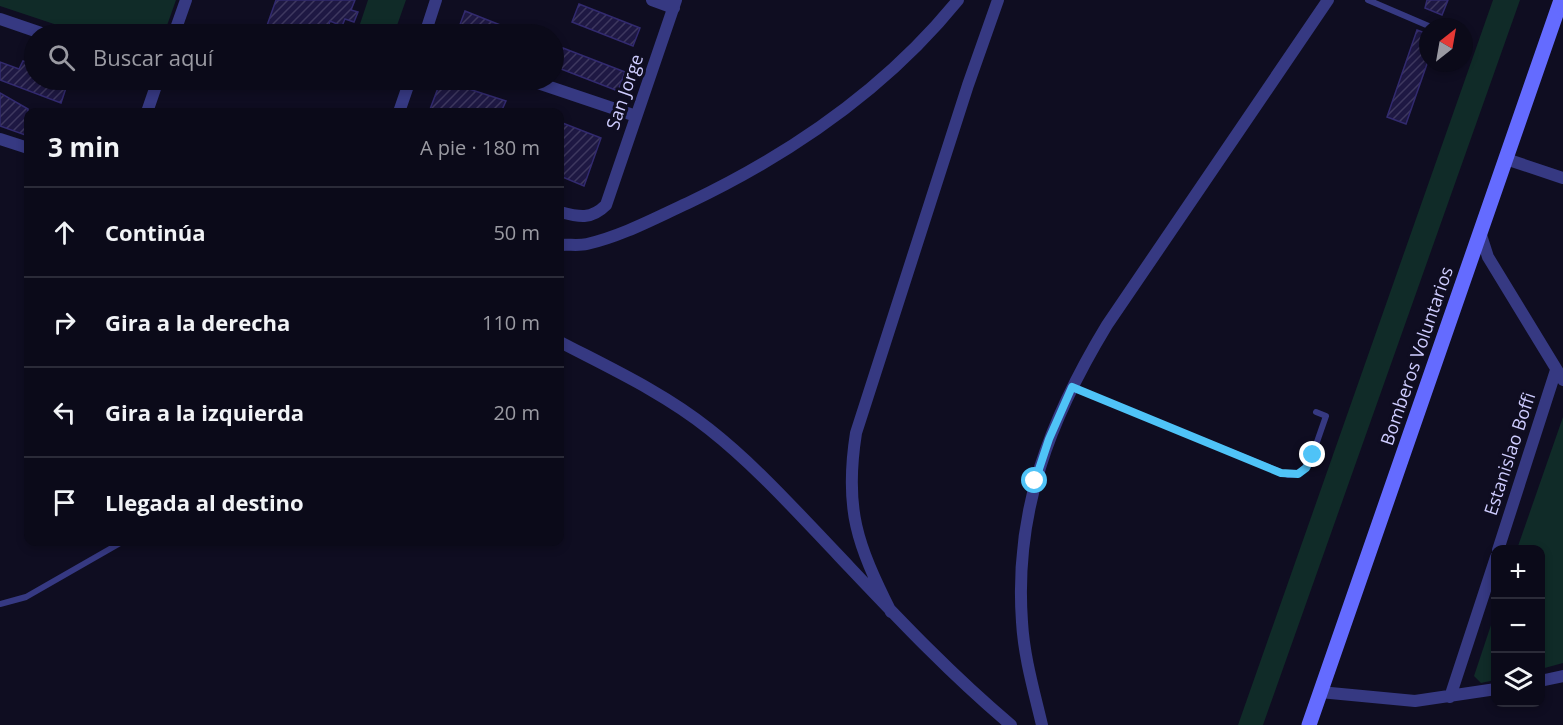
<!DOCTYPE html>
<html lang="es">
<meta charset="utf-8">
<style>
body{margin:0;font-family:"Open Sans",sans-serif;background:#141322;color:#f1f3f6}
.controls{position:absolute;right:18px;bottom:18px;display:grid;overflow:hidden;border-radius:12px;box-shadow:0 3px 9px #0003}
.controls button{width:54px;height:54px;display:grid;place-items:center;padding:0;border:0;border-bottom:2px solid #2b2b38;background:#0b0a19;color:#f1f3f6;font:30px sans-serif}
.compass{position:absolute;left:1419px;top:18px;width:54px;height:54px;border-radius:50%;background:#0b0a19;box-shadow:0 3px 9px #0003;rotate:31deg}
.stop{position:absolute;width:18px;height:18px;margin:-14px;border:4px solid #4fc3f7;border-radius:50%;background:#fff}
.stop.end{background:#4fc3f7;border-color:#fff;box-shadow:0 2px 6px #0008}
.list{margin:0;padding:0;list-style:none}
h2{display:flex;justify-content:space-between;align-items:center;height:78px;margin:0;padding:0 24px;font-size:26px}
h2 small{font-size:20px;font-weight:400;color:#9a9aa2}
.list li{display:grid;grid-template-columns:39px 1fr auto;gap:18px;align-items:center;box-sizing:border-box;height:90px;padding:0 24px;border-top:2px solid #2b2b38}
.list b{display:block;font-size:22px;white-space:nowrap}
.list em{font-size:20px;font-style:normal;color:#9a9aa2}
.icon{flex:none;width:33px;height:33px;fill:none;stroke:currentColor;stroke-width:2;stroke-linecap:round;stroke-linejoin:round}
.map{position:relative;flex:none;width:1563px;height:725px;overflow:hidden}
.search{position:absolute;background:#0b0a19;box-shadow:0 3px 9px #0003;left:24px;top:24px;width:540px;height:66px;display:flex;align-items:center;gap:15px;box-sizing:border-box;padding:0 21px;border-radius:33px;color:#9a9aa2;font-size:22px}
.panel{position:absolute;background:#0b0a19;box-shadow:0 3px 9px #0003;left:24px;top:108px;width:540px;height:438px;border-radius:12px}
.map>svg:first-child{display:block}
</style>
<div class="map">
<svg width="1563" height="725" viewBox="0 0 1563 725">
<defs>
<pattern id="building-hatch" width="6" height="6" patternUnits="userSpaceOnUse" patternTransform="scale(1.5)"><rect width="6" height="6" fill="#1e1843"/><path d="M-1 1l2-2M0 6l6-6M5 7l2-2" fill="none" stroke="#3e385f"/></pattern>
</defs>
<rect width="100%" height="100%" fill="#0f0d21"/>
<!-- park -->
<path fill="#102b28" d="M0,0H176L164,34H84L0,6Z
M368,0H406L394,34L360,24Z
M1493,0H1520L1263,725H1238Z
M1563,417V663L1541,669L1540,550L1517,549Z
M1495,613V680L1481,683L1474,676Z"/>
<!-- building -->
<path fill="url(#building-hatch)" stroke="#322a6f" stroke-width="1.5" d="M276,0H355L351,10L358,12L354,22L345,19L342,26L330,21L327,31L322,34H264Z
M1427,0H1448L1442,15L1425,8Z
M579,4L640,28L633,46L572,22Z
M465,11L523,34H470L458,30Z
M1417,30L1428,34V61L1406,124L1387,117Z
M563,48L625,72L618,91L556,67Z
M23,61L34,64V80L68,82L61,103L0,80V62L19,69Z
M441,80L506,101L501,112H429Z
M0,93L28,109V136L0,126Z
M560,122L601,138L584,186L560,176Z"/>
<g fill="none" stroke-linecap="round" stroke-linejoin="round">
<!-- lane -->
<path stroke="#363982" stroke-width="6" d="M1368,0L1431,27
M1073,388L1288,475L1298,474L1310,462L1326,416L1316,412
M0,604L26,597L122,542"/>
<!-- street -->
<path stroke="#363982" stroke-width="12" d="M652,0L674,8
M0,19L44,34
M174,34L186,0
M425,34L436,0
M529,80L636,116
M147,112L158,80
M399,112L410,80
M0,139L28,148
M1506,159L1563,178
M560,212C579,217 591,220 606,205L676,0
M1480,232L1488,257L1563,380
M560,245C568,244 578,246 587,244C622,236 655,218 688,203C791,154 885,90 958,0
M560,342C610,368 664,393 709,429C756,466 797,512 839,556C894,614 949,673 1011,725
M1498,550L1556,370
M891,612C857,544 844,509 856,433L968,85L998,0
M1540,681L1563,676
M1320,692L1415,701L1496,689
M1450,697L1496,557
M1042,725C1034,691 1024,657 1022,622C1014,511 1050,419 1107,325L1328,0"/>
<!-- secondary -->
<path stroke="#646bff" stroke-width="15" d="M1309,725L1561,0"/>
</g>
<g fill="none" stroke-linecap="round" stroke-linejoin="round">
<!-- route -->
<path stroke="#4fc3f7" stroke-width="8" d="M1035,481L1049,439L1072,387L1281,473L1298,474L1306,468L1313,455"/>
</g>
<g text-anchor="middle" stroke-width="6" stroke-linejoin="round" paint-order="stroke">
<!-- street labels -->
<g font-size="18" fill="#cfcdff" stroke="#0f0d21">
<text transform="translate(625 92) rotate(-71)" y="6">San Jorge</text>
<text transform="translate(1417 356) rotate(-71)" y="6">Bomberos Voluntarios</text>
<text transform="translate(1510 454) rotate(-72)" y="6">Estanislao Boffi</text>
</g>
</g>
</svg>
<div class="controls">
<button>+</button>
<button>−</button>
<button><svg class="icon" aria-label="layers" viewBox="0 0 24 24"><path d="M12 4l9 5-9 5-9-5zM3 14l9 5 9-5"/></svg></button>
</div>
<svg class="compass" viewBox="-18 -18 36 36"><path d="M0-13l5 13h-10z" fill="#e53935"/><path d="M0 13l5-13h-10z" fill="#9a9aa2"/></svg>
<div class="stop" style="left:1035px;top:481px"></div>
<div class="stop end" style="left:1313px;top:455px"></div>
<div class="search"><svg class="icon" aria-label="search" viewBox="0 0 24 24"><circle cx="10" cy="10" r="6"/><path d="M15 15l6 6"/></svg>Buscar aquí</div>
<section class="panel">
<h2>3 min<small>A pie · 180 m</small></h2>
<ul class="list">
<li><svg class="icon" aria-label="ahead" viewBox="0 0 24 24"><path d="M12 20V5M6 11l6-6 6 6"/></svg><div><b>Continúa</b></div><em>50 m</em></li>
<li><svg class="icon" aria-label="right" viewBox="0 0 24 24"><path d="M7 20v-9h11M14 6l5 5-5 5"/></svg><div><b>Gira a la derecha</b></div><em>110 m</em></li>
<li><svg class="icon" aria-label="left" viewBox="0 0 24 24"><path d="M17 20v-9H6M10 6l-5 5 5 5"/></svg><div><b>Gira a la izquierda</b></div><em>20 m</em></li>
<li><svg class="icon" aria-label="arrive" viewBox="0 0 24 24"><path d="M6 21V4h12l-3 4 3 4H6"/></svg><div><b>Llegada al destino</b></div></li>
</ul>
</section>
</div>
